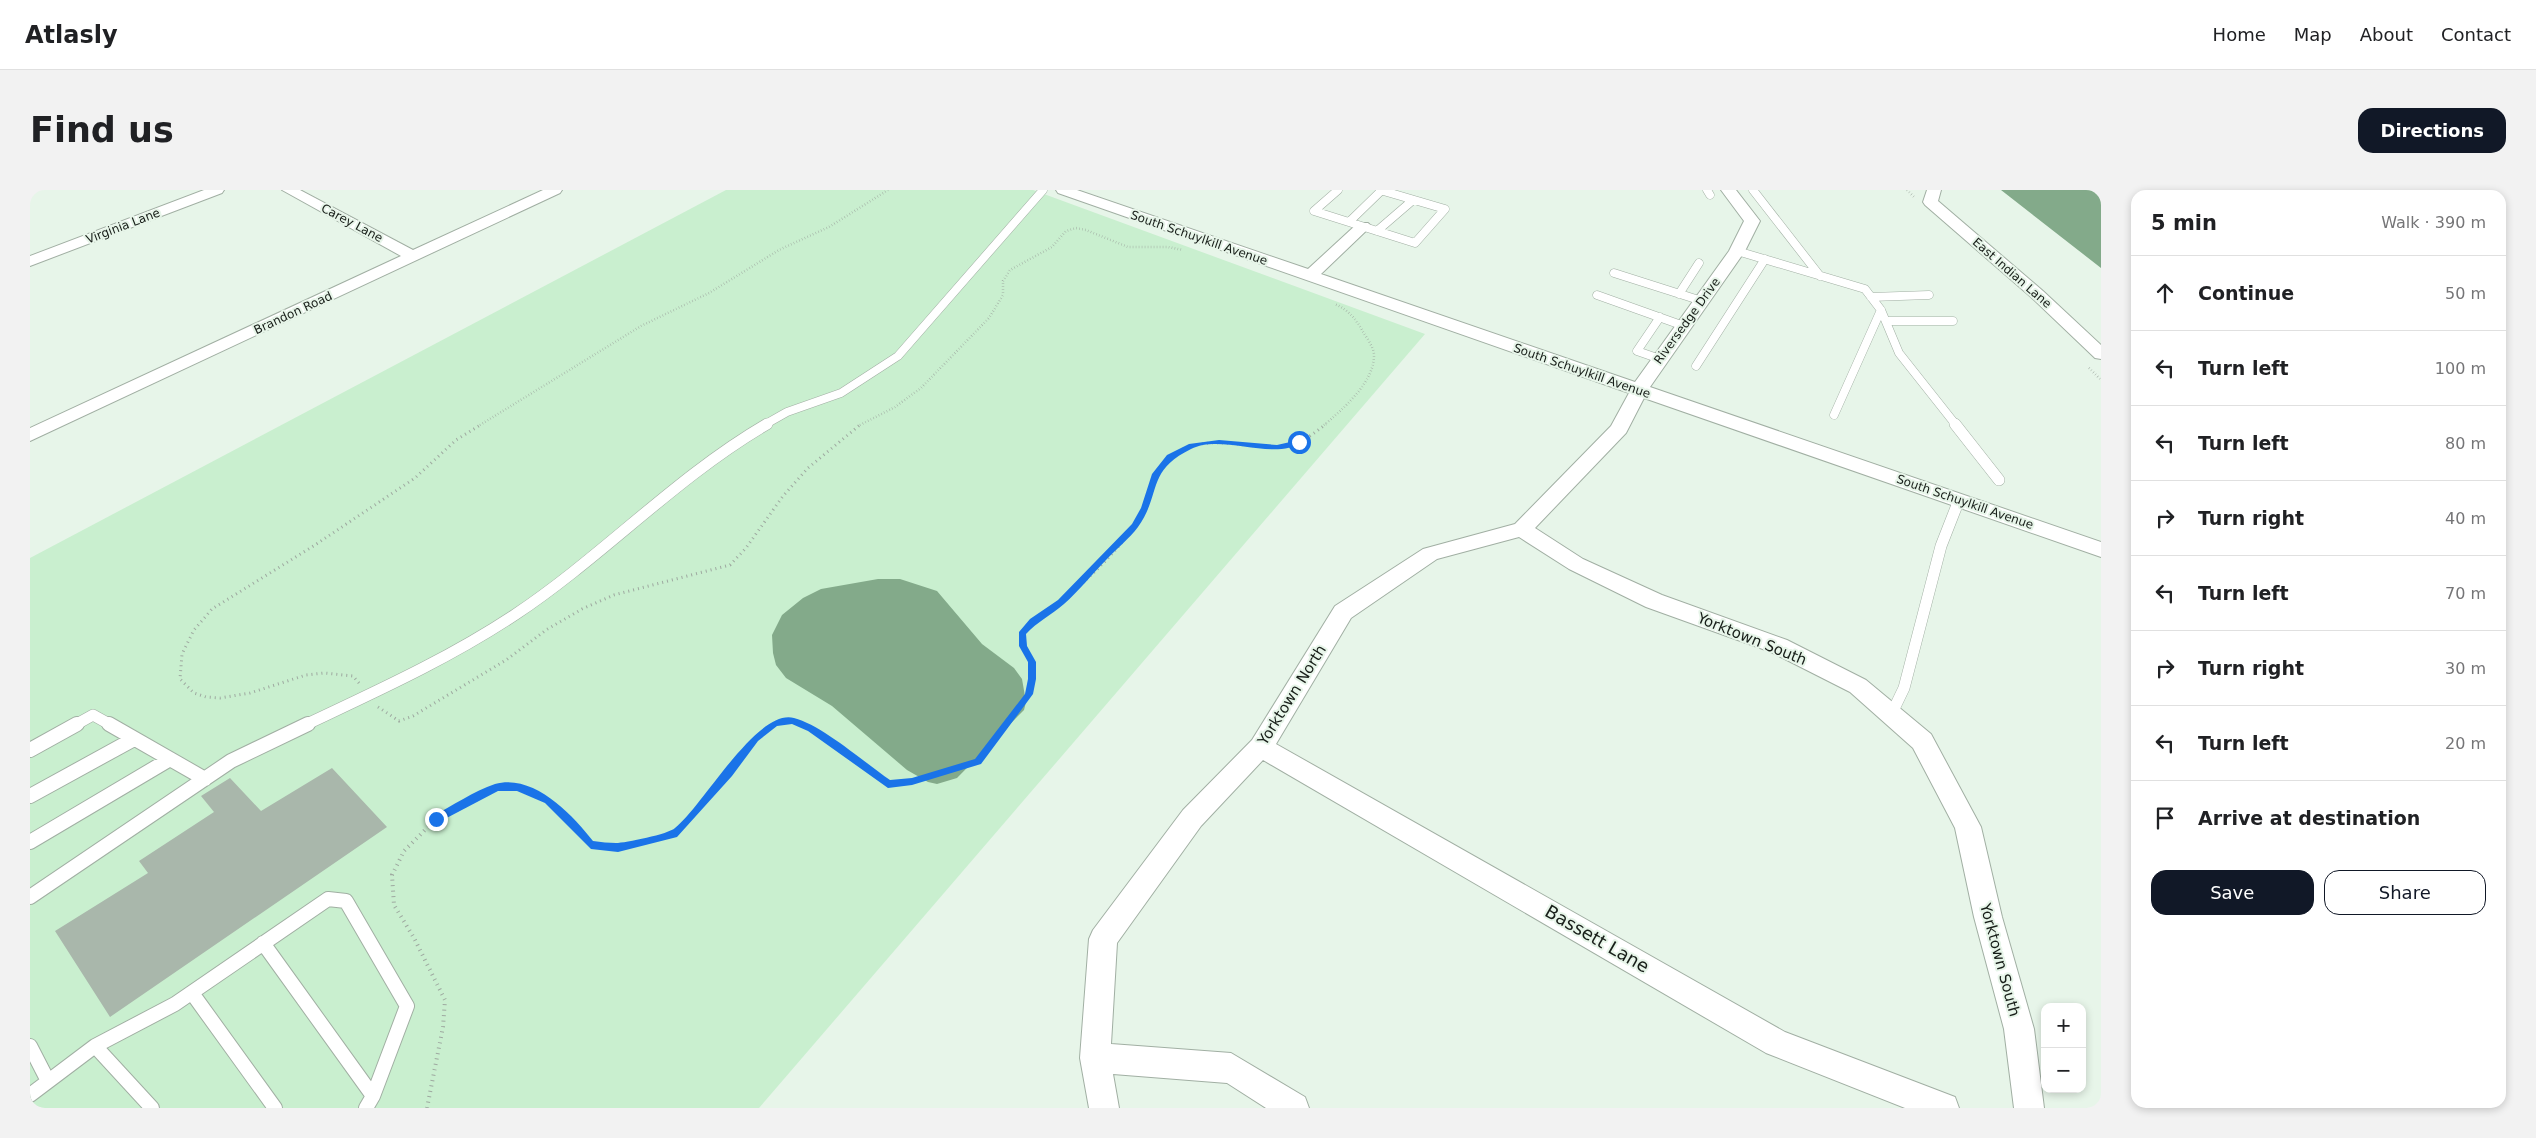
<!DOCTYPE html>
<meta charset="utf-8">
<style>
body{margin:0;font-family:"DejaVu Sans",sans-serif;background:#f2f2f2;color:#202124}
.controls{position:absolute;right:15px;bottom:15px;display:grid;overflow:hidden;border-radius:10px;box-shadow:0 2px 8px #0003}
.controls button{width:45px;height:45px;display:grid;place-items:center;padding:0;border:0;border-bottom:1px solid #e0e0e0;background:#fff;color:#202124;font:25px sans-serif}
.stop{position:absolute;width:15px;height:15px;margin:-11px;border:4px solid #1a73e8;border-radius:50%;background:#fff}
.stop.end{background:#1a73e8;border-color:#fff;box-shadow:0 1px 5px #0008}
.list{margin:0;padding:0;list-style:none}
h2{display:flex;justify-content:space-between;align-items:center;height:65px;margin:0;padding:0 20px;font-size:21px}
h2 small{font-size:16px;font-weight:400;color:#757577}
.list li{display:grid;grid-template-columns:32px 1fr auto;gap:15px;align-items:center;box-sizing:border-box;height:75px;padding:0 20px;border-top:1px solid #e0e0e0}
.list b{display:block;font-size:19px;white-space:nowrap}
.list em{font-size:16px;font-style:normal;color:#757577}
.actions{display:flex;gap:10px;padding:15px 20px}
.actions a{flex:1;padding:11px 0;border:1px solid #111827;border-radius:15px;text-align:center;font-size:18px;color:#111827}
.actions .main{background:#111827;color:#fff}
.icon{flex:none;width:28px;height:28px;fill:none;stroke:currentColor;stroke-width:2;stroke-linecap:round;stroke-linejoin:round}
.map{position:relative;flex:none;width:2071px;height:918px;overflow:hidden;border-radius:15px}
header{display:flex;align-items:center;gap:30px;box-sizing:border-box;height:70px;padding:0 25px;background:#fff;border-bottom:1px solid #e0e0e0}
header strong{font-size:24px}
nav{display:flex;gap:28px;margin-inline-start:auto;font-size:18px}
.intro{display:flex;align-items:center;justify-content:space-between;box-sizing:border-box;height:120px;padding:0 30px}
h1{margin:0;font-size:35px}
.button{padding:12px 22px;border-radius:15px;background:#111827;color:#fff;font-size:18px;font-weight:700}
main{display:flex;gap:30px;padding:0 30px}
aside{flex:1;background:#fff;border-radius:15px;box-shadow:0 2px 8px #0003}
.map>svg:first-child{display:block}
</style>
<header>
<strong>Atlasly</strong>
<nav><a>Home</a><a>Map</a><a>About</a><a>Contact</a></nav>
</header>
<div class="intro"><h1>Find us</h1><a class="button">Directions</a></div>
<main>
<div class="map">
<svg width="2071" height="918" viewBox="0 0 2071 918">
<rect width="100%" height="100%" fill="#e7f5e9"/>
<!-- green -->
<path fill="#c9efcf" d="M696,0H1003L1395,144L729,918H0V368Z"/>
<!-- water -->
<path fill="#83aa8a" d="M1971,0H2071V78Z
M848,389H870L907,401L952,454L984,478L992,489L996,512L994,520L927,588L907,594L898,592L877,580L802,516L756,488L746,475L743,463L742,445L752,425L773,408L791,399Z"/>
<!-- building -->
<path fill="#a9b7ab" d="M302,578L357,637L80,827L25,741L118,683L109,671L184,622L171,606L200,588L231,621Z"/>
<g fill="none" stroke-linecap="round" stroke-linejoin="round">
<defs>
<path id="lane-far2" d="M1308,0L1284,21L1385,53L1415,19L1350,0
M1677,0L1680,5
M1723,0L1790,86
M1319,32L1352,0
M1347,41L1383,10
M1707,61L1835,99L1851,120L1869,163L1926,235
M1584,83L1672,111
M1649,104L1669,73
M1567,105L1654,136
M1841,107L1899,105
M1630,127L1607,161L1630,169
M1857,131H1923
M1666,176L1735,69
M1804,225L1851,120
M734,235L757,222L811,203L868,166L1013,0"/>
<path id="lane-far1" d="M1925,234L1969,290
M1861,525L1874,498L1911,356L1929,310
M45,535L63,525L81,535
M275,535C347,501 420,468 486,424C573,366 646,287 737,234"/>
<path id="lane" d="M79,534L175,589
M0,560L47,534
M0,606L104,549
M0,652L140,569
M0,707L201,571L278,534
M233,753L343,906
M162,803L245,918
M0,856L18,891
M65,856L145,814L298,709L316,711L377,816L343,906L336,918
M0,905L65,856L122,918"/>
<path id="street" d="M174,0H194L192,3L0,76V66Z
M252,0H270L383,60L513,0H532L530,3L0,251V238L371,66Z
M1026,0H1047L1278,79L1328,33H1338L1341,36L1338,39L1291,84L1605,192L1699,61L1714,31L1691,0H1706L1730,31L1715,61L1620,197L2071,352V367L1614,208L1596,243L1505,338L1553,369L1632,405L1757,450L1836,490L1901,544L1951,637L1972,727L2004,839L2014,918H1984L1974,839L1944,727L1925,638L1883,558L1820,502L1741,462L1616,417L1539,379L1489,347L1407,369L1321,428L1246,554L1755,842L1925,907L1929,918H1875L1736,863L1233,570L1171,636L1087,753L1081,854L1201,863L1275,907L1279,918H1236L1197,893L1083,884L1089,918H1059L1050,868L1059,749L1063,740L1153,620L1222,550L1305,416L1393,359L1485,334L1581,236L1599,203L1028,3Z
M1897,0H1911L1908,11L2013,101L2071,155V169L2065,168L2001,107L1895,15L1893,12Z"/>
</defs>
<!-- lane-far2 casing -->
<use href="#lane-far2" stroke="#a1afa3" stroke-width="9"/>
<!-- lane-far1 casing -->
<use href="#lane-far1" stroke="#a1afa3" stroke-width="12"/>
<!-- lane casing -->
<use href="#lane" stroke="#a1afa3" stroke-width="16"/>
<!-- street casing -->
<use href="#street" stroke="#a1afa3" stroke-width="2"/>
<!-- path-far2 -->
<path stroke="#9ea9a0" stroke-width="2.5" stroke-dasharray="0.5 2.5" stroke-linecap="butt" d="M1877,0L1885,8
M2059,178L2071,190
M450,235L611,136L679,103L749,60L799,37L858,0
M830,235L865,217L891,198L959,128L973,105V91L980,80L1022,57L1036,41L1046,38L1056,40L1098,57H1138L1153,60
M1294,235C1313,219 1345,192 1344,164C1343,156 1336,147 1332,140C1325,128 1318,120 1305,114"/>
<!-- path-far1 -->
<path stroke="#9ea9a0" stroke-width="3" stroke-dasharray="1 4" stroke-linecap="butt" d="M329,493L323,486L294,483L276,485L220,503L190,508L176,507L164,503L150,489L152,464L164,440L182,419L285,355L385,288L426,250L452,234
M348,517L369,531L383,526L476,470L516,440L552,419L584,405L700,375L716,358L753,306L778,278L831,234
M742,535L762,530L773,535
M976,535C990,516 1007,499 1002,473C1000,462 993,458 992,444C1003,433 1015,425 1027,415C1056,391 1089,361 1108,330C1123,306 1122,274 1151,260C1189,242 1229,265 1267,253C1277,249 1287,241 1296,234"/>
<!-- path -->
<path stroke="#9ea9a0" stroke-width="4" stroke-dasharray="1 4.5" stroke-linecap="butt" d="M770,534L781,539L859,594L882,591L948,572L977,534
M397,918L413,837L415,810L384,748L364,715L362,685L374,661L406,629L467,598L488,597L518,610L561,655L588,658L647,643L725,549L744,534"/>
<!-- lane-far2 -->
<use href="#lane-far2" stroke="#fff" stroke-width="8"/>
<!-- lane-far1 -->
<use href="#lane-far1" stroke="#fff" stroke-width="11"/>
<!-- lane -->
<use href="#lane" stroke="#fff" stroke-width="14"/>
<!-- street -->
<use href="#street" fill="#fff" fill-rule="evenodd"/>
</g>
<!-- route -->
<path fill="#1a73e8" d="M1189,250L1247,255L1269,250L1272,252C1244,272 1192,243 1161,259C1116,281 1132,303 1108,337C1099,349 1086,359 1076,370C1062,384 1049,401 1034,414C1021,425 1007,432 996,444L997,456L1006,472V489L1003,504L951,574L882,595L858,598L778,541L762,534L747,536L728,551L702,586L647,647L588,662L561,659L515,613L487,601H468L409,632H403L402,629L403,626C422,616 444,601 465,594C503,583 542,624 563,651C571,652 579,653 586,653C595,653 639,644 645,638C673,616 727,518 764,528C792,535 835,573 860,590L882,588L945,569L995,504L998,489V472L989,456V442L1000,429L1028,410L1102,334L1111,318L1122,284L1137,265L1159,254Z"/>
<g text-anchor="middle" stroke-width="4" stroke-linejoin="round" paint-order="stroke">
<!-- far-street labels -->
<g font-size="12" fill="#171d18" stroke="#e7f5e9">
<text transform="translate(322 33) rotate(28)" y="4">Carey Lane</text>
<text transform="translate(93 36) rotate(-21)" y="4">Virginia Lane</text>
<text transform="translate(1169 48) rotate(19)" y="4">South Schuylkill Avenue</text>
<text transform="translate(1982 83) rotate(41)" y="4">East Indian Lane</text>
<text transform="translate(263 123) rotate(-25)" y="4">Brandon Road</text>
<text transform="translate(1657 131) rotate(-54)" y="4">Riversedge Drive</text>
<text transform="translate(1552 181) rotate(19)" y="4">South Schuylkill Avenue</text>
<text transform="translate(1935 312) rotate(19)" y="4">South Schuylkill Avenue</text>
</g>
<!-- street labels -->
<g font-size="15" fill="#171d18" stroke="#e7f5e9">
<text transform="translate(1722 449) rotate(22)" y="5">Yorktown South</text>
<text transform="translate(1262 505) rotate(-58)" y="5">Yorktown North</text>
<text transform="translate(1970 770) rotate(75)" y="5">Yorktown South</text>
</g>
<!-- near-street labels -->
<g font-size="18" fill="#171d18" stroke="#e7f5e9">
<text transform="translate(1567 749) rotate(30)" y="6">Bassett Lane</text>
</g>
</g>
</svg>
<div class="controls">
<button>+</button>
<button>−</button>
</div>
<div class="stop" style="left:1269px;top:252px"></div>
<div class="stop end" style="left:406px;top:629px"></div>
</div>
<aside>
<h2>5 min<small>Walk · 390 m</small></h2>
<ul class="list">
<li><svg class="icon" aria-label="ahead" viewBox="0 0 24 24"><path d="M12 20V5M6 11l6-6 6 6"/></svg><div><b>Continue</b></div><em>50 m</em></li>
<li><svg class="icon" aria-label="left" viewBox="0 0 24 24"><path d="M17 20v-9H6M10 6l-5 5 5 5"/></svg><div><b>Turn left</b></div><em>100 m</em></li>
<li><svg class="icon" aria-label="left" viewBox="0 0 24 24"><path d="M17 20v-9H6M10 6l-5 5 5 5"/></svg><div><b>Turn left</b></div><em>80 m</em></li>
<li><svg class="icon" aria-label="right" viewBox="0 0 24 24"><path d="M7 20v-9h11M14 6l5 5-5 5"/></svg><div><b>Turn right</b></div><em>40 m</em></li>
<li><svg class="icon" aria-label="left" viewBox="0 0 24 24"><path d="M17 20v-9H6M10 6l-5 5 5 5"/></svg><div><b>Turn left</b></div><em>70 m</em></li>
<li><svg class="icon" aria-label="right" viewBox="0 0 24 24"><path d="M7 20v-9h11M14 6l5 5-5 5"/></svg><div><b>Turn right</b></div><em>30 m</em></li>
<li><svg class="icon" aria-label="left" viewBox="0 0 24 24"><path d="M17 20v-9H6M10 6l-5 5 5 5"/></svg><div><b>Turn left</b></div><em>20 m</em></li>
<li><svg class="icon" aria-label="arrive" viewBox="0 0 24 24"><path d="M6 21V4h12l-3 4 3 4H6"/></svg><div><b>Arrive at destination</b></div></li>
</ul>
<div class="actions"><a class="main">Save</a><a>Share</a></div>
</aside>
</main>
